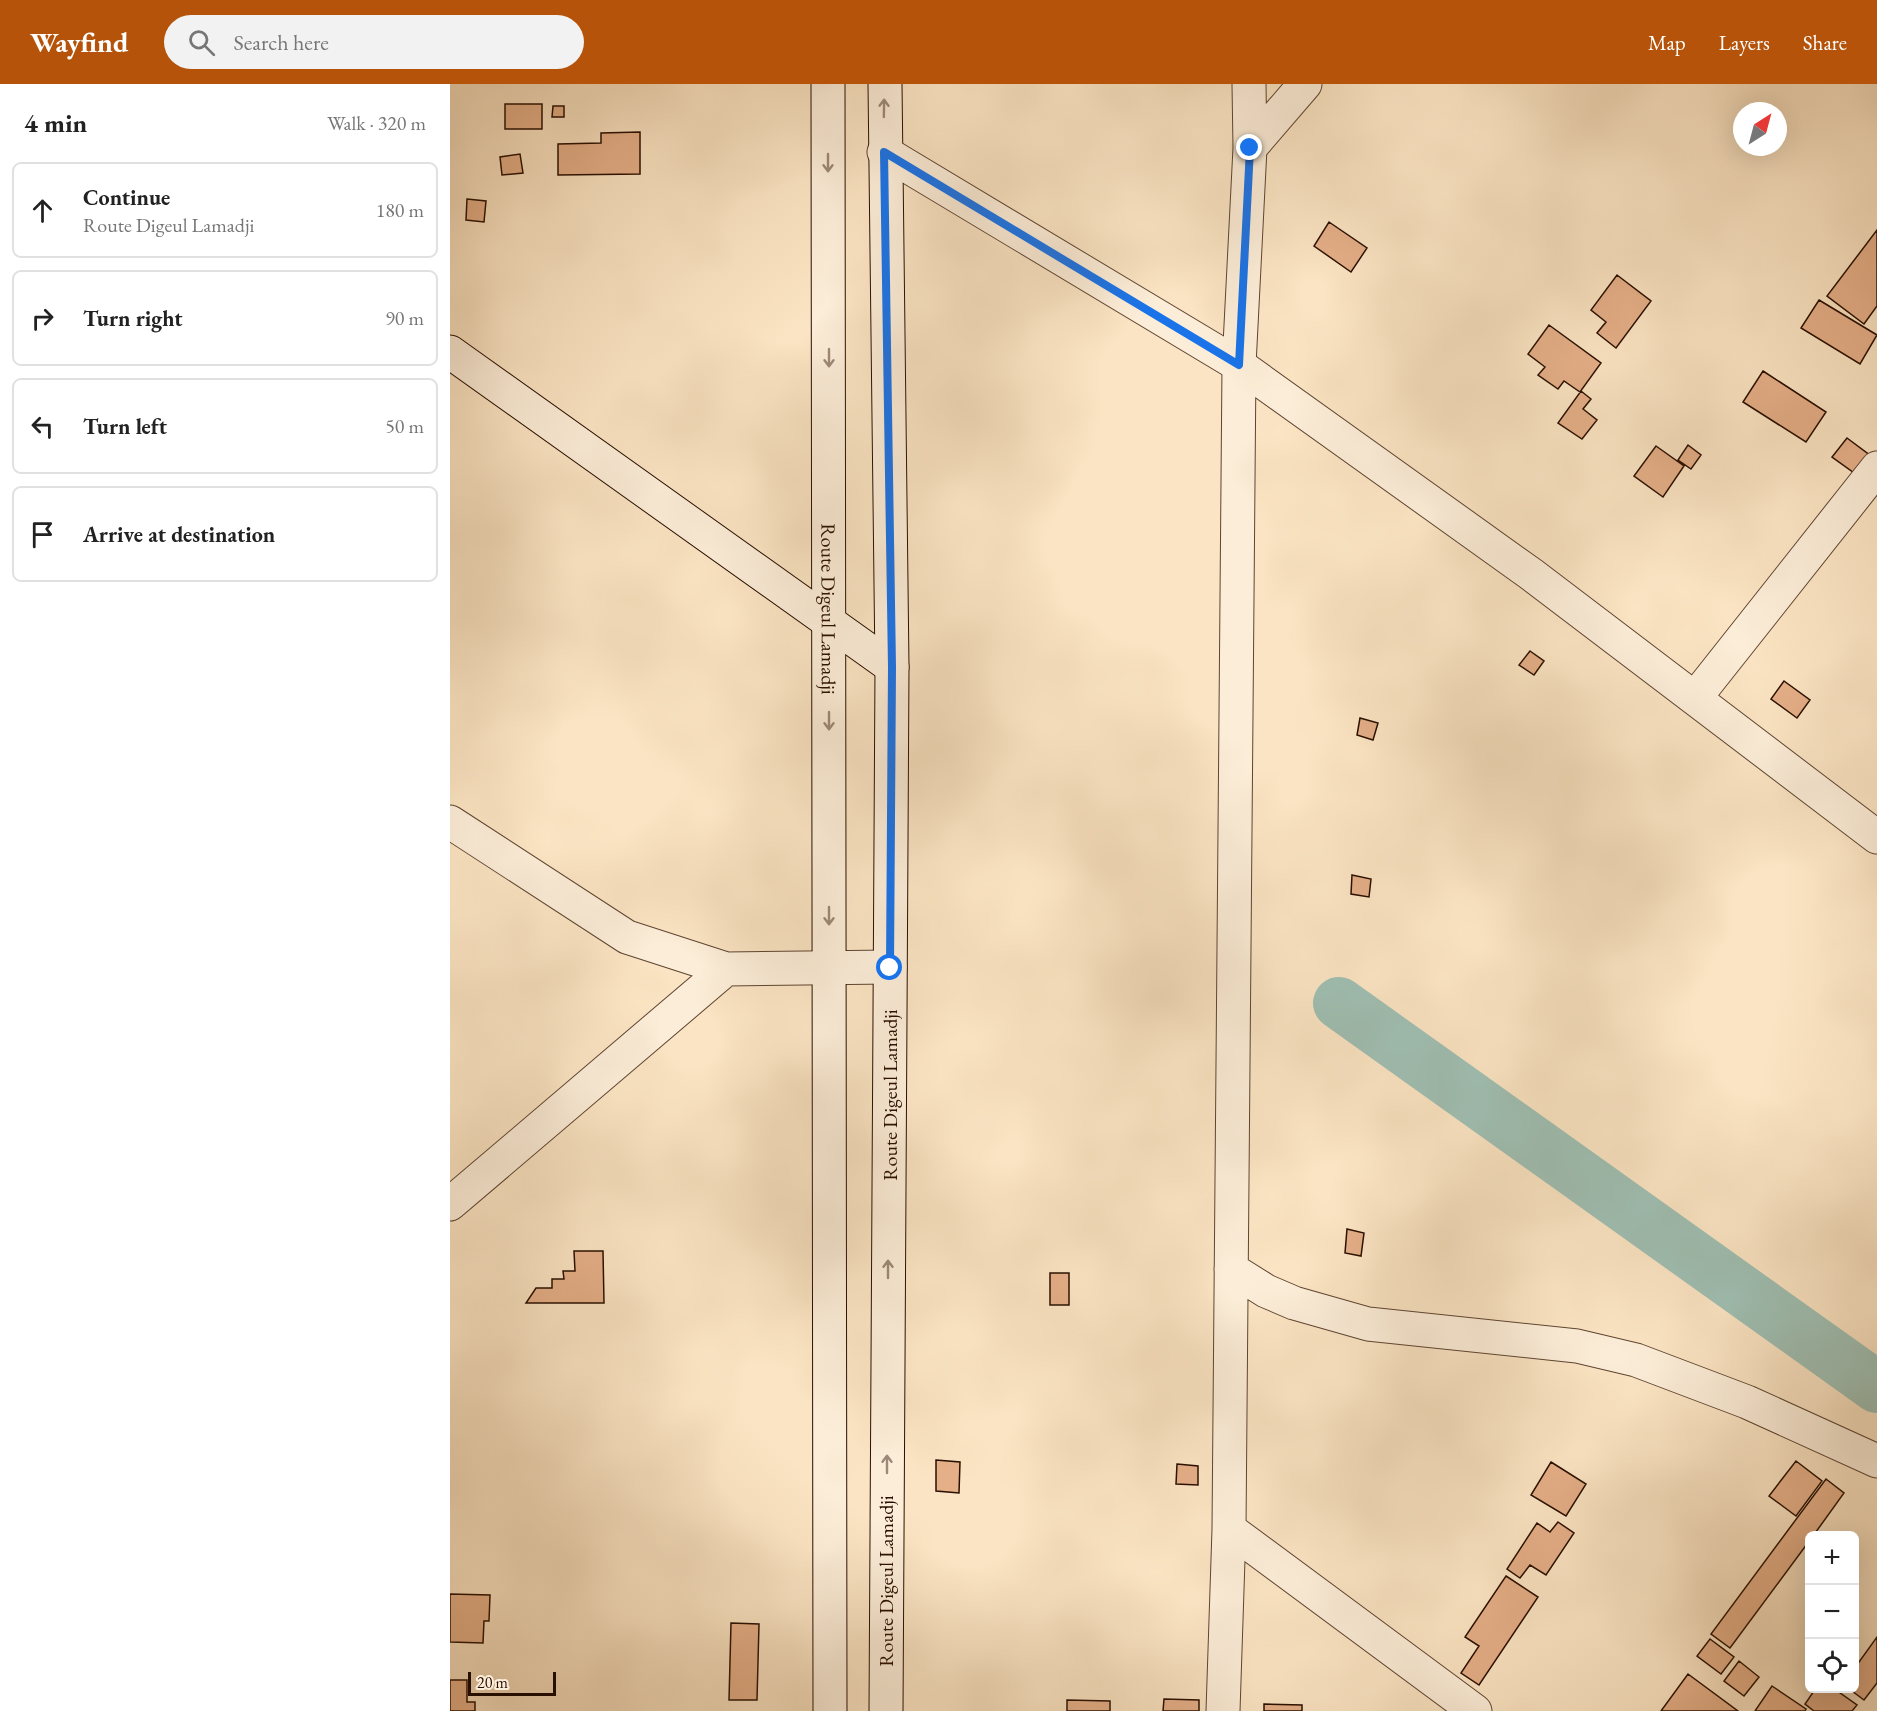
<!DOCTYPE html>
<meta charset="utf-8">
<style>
body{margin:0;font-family:"EB Garamond",serif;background:#f2f2f2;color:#222}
.controls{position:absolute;right:18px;bottom:18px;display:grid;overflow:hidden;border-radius:9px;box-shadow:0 6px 24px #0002}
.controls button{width:54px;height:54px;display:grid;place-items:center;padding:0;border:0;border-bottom:2px solid #e0e0e0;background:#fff;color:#222;font:30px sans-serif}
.compass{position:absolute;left:1283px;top:18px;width:54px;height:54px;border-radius:50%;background:#fff;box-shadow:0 6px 24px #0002;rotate:36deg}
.scale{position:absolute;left:18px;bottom:15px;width:88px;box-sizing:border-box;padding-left:6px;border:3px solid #290f00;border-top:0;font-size:16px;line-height:21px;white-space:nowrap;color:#290f00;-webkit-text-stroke:4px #fcedd8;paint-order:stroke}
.stop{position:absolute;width:18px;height:18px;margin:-14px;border:4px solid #1a73e8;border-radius:50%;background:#fff}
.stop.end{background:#1a73e8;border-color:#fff;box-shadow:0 2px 6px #0008}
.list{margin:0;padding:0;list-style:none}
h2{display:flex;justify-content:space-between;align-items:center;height:78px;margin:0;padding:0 24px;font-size:26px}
h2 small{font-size:20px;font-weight:400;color:#767676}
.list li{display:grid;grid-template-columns:39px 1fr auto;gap:18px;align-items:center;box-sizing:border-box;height:96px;margin:0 12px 12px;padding:0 12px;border:2px solid #e0e0e0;border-radius:9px}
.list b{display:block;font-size:22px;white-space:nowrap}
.list p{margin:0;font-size:20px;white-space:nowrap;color:#767676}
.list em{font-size:20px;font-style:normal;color:#767676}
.icon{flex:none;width:33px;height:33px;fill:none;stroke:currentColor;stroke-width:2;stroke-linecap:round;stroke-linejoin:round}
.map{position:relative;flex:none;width:1427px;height:1627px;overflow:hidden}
header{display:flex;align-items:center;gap:36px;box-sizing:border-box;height:84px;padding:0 30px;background:#b45309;color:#fff}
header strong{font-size:28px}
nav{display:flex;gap:33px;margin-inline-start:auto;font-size:21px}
.search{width:420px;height:54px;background:#f2f2f2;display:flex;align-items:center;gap:15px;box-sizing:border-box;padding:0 21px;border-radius:33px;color:#767676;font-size:22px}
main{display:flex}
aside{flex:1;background:#fff}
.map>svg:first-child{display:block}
</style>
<header>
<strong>Wayfind</strong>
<div class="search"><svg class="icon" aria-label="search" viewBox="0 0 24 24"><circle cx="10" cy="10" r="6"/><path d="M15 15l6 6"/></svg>Search here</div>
<nav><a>Map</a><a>Layers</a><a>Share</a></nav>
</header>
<main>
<aside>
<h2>4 min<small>Walk · 320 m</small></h2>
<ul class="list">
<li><svg class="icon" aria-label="ahead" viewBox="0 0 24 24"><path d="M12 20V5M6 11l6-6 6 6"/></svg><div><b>Continue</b><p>Route Digeul Lamadji</p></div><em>180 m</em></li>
<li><svg class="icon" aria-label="right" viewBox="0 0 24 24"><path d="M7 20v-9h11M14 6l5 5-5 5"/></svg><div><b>Turn right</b></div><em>90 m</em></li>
<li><svg class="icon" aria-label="left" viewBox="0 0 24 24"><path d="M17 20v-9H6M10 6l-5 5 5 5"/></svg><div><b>Turn left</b></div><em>50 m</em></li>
<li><svg class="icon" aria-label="arrive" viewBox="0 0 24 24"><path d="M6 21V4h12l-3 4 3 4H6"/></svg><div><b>Arrive at destination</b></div></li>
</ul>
</aside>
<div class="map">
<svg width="1427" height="1627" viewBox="0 0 1427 1627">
<rect width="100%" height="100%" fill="#fbe4c3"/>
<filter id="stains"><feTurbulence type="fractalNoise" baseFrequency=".00333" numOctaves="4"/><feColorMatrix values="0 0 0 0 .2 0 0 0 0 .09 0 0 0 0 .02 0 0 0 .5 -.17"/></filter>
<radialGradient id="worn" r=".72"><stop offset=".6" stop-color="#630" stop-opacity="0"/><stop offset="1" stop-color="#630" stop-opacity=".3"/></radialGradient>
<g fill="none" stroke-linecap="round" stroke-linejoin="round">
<!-- river -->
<path stroke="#9fbfb3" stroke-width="52" d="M889,919L1427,1303"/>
</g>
<!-- building -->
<path fill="#e5af88" stroke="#290f00" stroke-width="1.5" d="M55,20H92V45H55Z
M103,22H114V33H102Z
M190,48V90L108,91V60L151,59V49Z
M70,70L73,89L52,91L50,73Z
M17,115L36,117L34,138L16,136Z
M879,138L917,164L901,188L864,162Z
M1427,146V222L1414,240L1377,212Z
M1167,191L1201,217L1166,264L1147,249L1156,238L1141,226Z
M1369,216L1427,251L1410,280L1351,244Z
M1099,241L1151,279L1130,308L1114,297L1108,305L1088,291L1095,283L1078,270Z
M1313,287L1376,328L1356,358L1293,318Z
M1131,307L1141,315L1133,325L1147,336L1132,355L1108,339Z
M1397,354L1421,372L1407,391L1382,373Z
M1238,361L1251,371L1241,385L1228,376Z
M1206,362L1234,382L1213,413L1184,392Z
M1080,567L1094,577L1084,591L1069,581Z
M1334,597L1360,616L1347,634L1321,615Z
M910,634L928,639L923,656L907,651Z
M902,791L921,795L919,813L901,810Z
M897,1145L914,1149L911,1172L895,1169Z
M124,1167H153L154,1219H76L86,1204H102V1195H114L113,1187H125Z
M600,1189H619V1221H600Z
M486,1376L510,1378L509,1409L486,1407Z
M1346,1377L1372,1397L1346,1432L1319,1412Z
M1101,1378L1136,1400L1116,1432L1081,1411Z
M727,1380L748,1382V1401L726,1400Z
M1376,1395L1394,1409L1363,1452H1360V1456L1280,1564L1261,1550Z
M1108,1438L1124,1449L1096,1491L1080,1481L1070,1494L1057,1485L1087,1439L1100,1448Z
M1056,1492L1088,1513L1029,1601L1011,1589L1029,1562L1015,1553Z
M0,1510L40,1511L39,1537H34L33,1559L0,1558Z
M281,1539L309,1540L307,1616H279Z
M1427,1553V1599L1414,1616L1398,1604H1404V1585Z
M1260,1555L1284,1573L1271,1590L1247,1572Z
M1289,1577L1309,1593L1294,1612L1274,1597Z
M1238,1590L1288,1627H1211Z
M0,1596H17V1618H25V1627H0Z
M1322,1602L1356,1625L1355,1627H1305Z
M1366,1604H1383L1407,1621L1402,1627H1364L1355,1620Z
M714,1615L749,1616V1627H713Z
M617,1616L660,1617V1627H617Z
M814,1620L852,1621V1627H814Z"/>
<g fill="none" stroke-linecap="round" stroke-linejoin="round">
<defs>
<path id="street" d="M800,64L855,0
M434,68L789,281L1081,490L1427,753
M1245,614L1427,384
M0,738L177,853L276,885L440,883
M0,1120L276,885
M781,1185L816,1207L844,1219L918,1240L1127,1262L1186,1276L1297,1318L1427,1377
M779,1445L1025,1627
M773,1627L779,1445L789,281L800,64L799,0"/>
<g id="secondary">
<path id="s1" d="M378,0L380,1627"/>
<path d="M435,0L442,583L436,1627"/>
<path d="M0,268L442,583"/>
</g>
</defs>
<!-- street casing -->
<use href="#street" stroke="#5e4431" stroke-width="35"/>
<!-- secondary casing -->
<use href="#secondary" stroke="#290f00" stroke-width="35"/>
<!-- street -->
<use href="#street" stroke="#fcedd8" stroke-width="33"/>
<!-- secondary -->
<use href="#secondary" stroke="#fcedd8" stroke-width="33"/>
</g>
<!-- one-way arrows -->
<defs><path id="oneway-shaft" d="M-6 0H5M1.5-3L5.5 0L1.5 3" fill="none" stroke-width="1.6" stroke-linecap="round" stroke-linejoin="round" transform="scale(1.5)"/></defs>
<g stroke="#9d8977">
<use href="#oneway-shaft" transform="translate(434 24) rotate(-89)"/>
<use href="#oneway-shaft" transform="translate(378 79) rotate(90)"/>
<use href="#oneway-shaft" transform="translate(379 274) rotate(90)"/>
<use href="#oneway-shaft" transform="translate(379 637) rotate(90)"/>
<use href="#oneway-shaft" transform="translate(379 832) rotate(90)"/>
<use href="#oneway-shaft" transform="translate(438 1185) rotate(-90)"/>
<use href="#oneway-shaft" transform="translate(437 1380) rotate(-90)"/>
</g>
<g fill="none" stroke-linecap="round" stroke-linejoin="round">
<!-- route -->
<path stroke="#1a73e8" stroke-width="8" d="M440,884L442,583L434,68L789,281L800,64"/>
</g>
<g text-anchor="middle" stroke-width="4.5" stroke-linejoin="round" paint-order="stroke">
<!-- street labels -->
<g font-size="20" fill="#290f00" stroke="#fcedd8">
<text dy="7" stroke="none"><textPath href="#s1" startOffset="525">Route Digeul Lamadji</textPath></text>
<text transform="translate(440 1011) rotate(-90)" y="7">Route Digeul Lamadji</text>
<text transform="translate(436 1497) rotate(-90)" y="7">Route Digeul Lamadji</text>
</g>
</g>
<rect width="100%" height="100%" filter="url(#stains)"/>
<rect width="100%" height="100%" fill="url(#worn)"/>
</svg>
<div class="controls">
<button>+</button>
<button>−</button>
<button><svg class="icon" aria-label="locate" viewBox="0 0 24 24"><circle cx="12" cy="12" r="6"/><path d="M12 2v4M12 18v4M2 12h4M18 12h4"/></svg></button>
</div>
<svg class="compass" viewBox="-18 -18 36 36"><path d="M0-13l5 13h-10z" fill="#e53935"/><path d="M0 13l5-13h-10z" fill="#767676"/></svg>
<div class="scale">20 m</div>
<div class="stop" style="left:440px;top:884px"></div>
<div class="stop end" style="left:800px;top:64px"></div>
</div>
</main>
